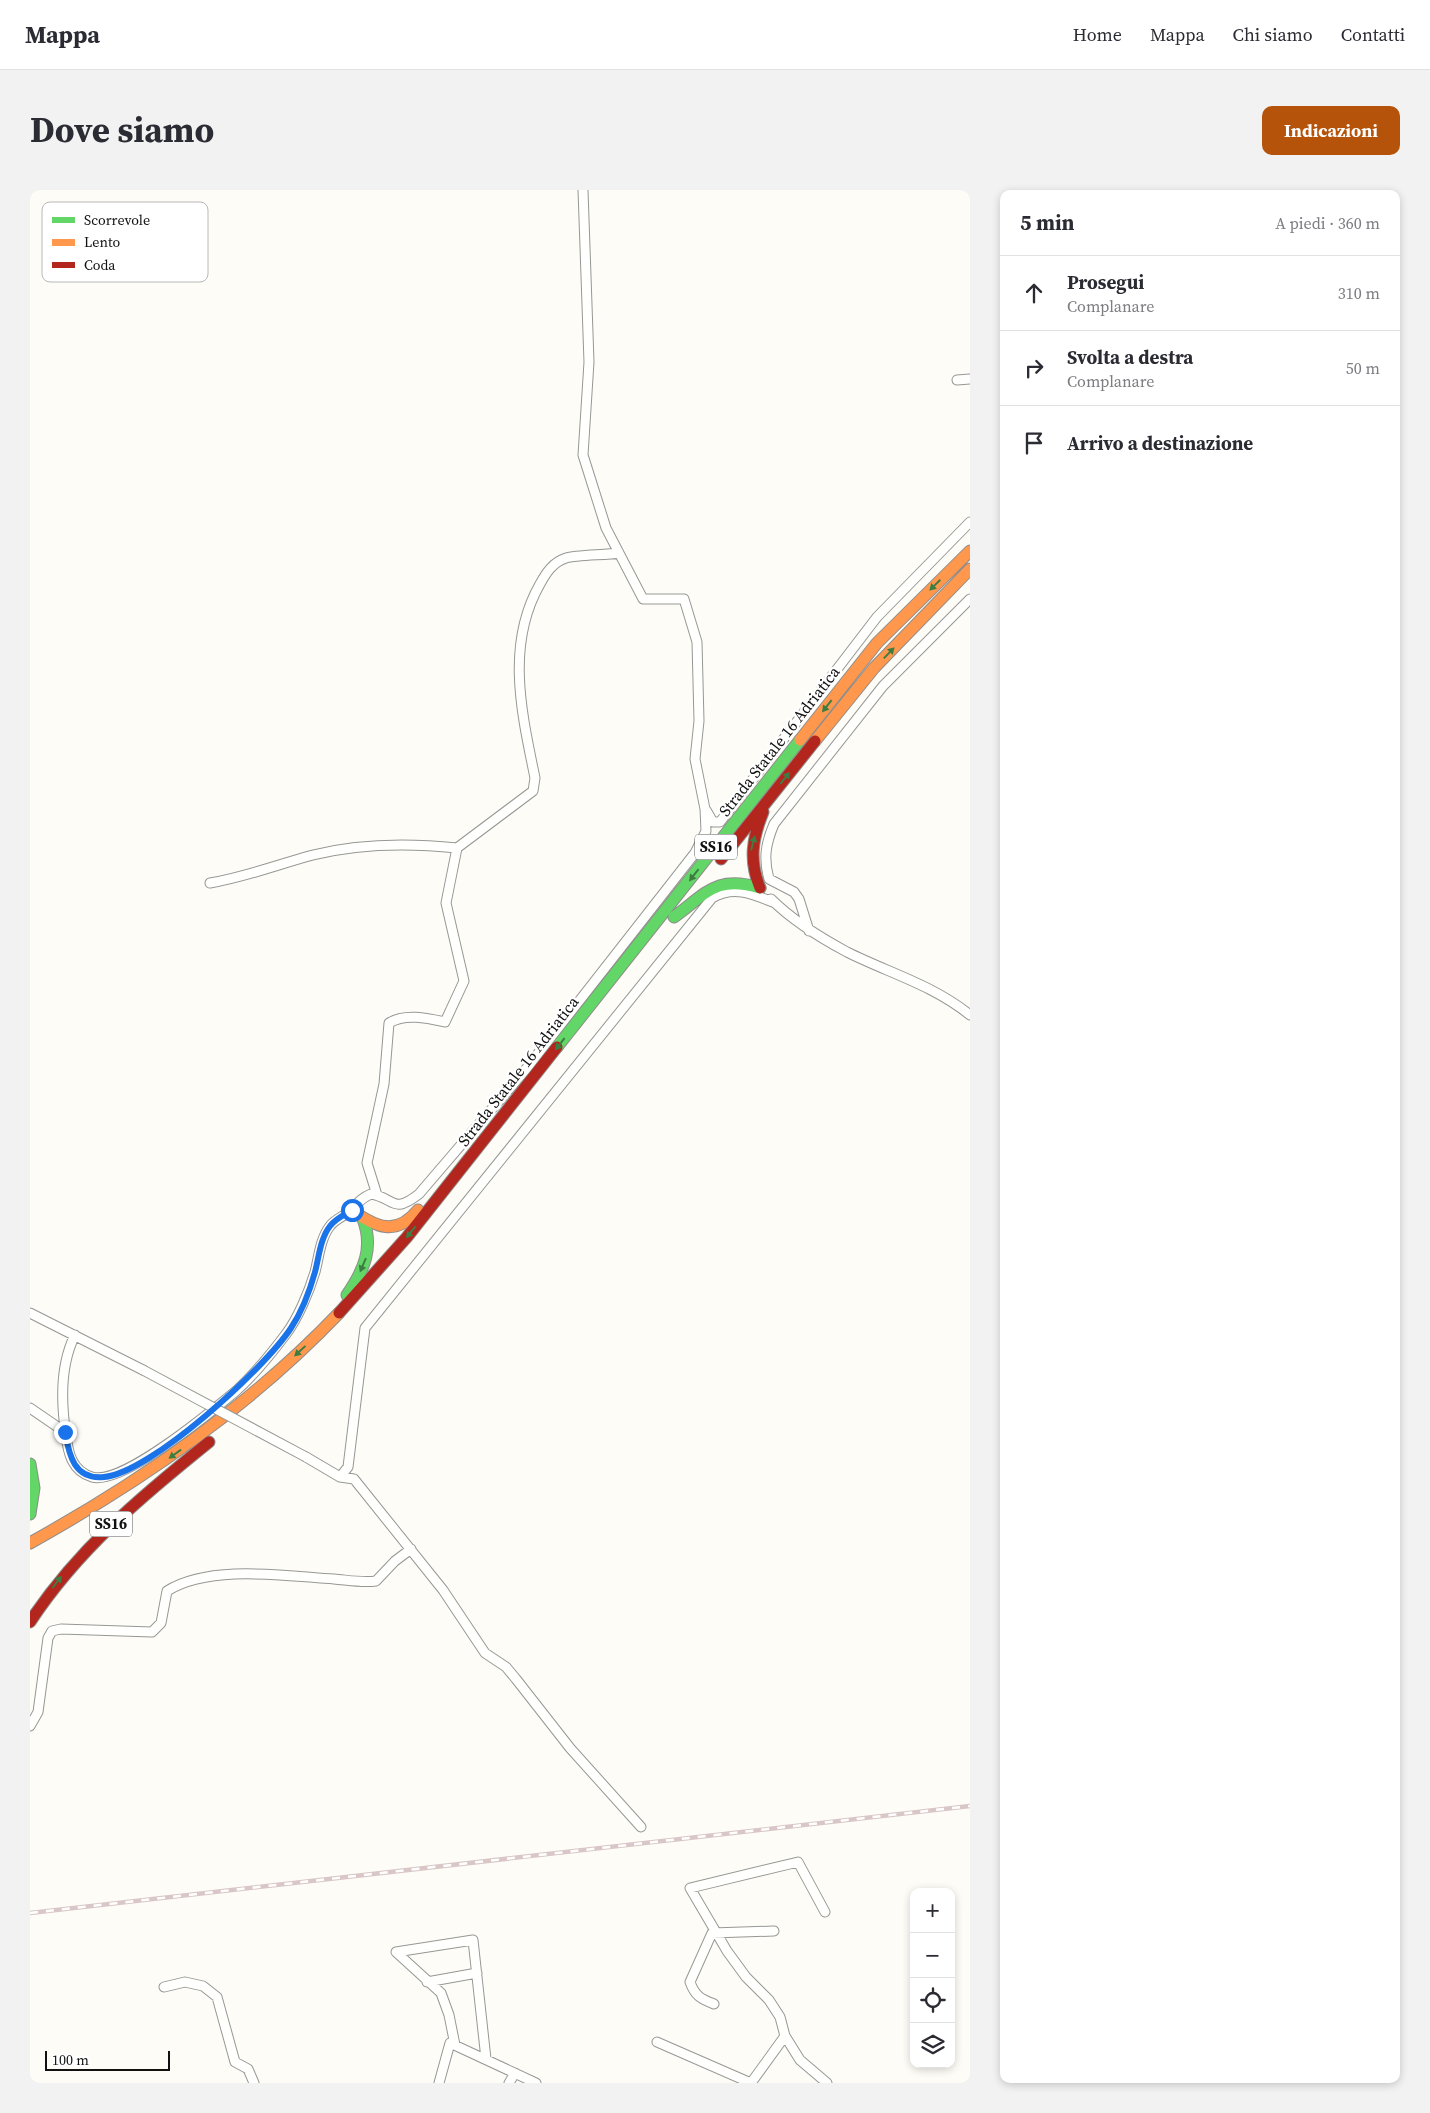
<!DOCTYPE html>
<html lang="it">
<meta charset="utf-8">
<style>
body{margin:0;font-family:"Source Serif 4",serif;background:#f2f2f3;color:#2b2b33}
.controls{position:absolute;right:15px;bottom:15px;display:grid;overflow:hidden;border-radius:10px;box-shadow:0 2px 8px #0003}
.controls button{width:45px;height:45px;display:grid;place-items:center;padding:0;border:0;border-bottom:1px solid #e1e1e2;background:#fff;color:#2b2b33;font:25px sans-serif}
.scale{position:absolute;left:15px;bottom:12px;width:125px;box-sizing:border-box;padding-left:5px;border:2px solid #111;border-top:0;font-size:14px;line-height:18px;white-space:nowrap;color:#111;-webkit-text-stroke:4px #fff;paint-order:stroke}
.stop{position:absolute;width:15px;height:15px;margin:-11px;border:4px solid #1a73e8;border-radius:50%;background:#fff}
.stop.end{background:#1a73e8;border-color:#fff;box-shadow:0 1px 5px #0008}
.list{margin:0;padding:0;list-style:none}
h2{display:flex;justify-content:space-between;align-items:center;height:65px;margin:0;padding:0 20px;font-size:21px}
h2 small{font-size:16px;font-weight:400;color:#7c7c81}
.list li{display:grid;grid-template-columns:32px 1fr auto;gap:15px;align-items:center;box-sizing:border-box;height:75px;padding:0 20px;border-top:1px solid #e1e1e2}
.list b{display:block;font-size:19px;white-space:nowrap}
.list p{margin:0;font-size:16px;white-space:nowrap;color:#7c7c81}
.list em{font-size:16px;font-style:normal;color:#7c7c81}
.icon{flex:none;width:28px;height:28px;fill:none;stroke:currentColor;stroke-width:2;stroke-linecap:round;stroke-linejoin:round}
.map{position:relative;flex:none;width:940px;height:1893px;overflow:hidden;border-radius:10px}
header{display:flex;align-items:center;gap:30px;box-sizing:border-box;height:70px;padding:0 25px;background:#fff;border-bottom:1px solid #e1e1e2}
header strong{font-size:24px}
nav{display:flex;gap:28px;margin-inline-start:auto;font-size:18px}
.intro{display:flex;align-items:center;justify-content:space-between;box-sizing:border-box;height:120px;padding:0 30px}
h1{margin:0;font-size:35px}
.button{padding:12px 22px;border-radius:10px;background:#b45309;color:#fff;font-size:18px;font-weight:700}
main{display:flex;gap:30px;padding:0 30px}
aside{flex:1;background:#fff;border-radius:10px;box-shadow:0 2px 8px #0003}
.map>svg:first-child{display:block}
</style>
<header>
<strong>Mappa</strong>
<nav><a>Home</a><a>Mappa</a><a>Chi siamo</a><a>Contatti</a></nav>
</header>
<div class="intro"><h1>Dove siamo</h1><a class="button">Indicazioni</a></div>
<main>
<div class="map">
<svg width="940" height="1893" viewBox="0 0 940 1893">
<rect width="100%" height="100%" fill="#fdfcf7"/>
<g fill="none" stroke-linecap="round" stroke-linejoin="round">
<defs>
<path id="street" d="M927,190L940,189
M676,620L683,632H690L847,427L940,332
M180,693C216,687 249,674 283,665C331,653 379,653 427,658
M741,709C763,731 789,747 817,762C859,783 903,795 940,825
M779,741L769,709L764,702L739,689C733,668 736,653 744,634L853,496L940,409
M347,1005L337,973L354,894L359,833C375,823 397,828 415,832L434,791L416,713L427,658L503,601L505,588C492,524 475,455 510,394C516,383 523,372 536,368C546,365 576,365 589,363
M0,1123L113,1180
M45,1145C30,1175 31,1213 36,1245C38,1263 42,1281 62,1287C92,1296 182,1221 206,1201C225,1184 241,1164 256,1144C268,1128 279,1102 285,1082C289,1067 290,1049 300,1036C305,1029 315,1026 321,1020C328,1013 331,1008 341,1004C365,1008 362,1025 389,1004L496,879L665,663L676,641L675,619L665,569L669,531L667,452L654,409H613L576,338L553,265L559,172L553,0
M0,1218L35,1242
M276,1267L310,1287L324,1289L413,1400L455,1463L476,1477L486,1489L540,1558L611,1637
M310,1287L318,1277L335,1138L682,708C704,695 723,704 745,713
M0,1536L8,1522L18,1448L22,1441L31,1439L122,1442L131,1433L137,1401C180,1374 256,1386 304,1389C317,1390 332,1393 346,1391L365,1371L381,1359
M795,1722L768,1672L660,1698L697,1761L716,1787L739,1810L750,1827L755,1846L770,1870L797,1893
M397,1792L447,1783
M134,1797L155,1792L173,1796L187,1807L205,1872L218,1879L224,1893
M684,1814C671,1809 665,1806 660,1792L682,1743L744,1741
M627,1852L721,1893
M425,1855L419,1825L411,1803L366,1762L443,1750L456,1869
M409,1893L420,1853L506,1893
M479,1893L485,1883
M721,1893L755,1846"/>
<path id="fast" d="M644,727C677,703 686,685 730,698
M527,857L770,550
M317,1105C334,1080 344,1058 333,1029
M0,1274L4,1298L0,1324"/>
<path id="slow" d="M770,550L847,453L940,361
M785,551L844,478L940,379
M321,1020C346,1037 366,1047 388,1020
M0,1353C113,1290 219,1217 309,1123"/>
<path id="jam" d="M691,669L785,551
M730,698C719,671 722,649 733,622
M309,1123L377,1047L527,857
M0,1432C48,1359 112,1306 179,1252"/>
</defs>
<!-- street casing -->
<use href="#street" stroke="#979795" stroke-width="11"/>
<!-- fast casing -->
<use href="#fast" stroke="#8e8d8b" stroke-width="13"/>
<!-- slow casing -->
<use href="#slow" stroke="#8e8d8b" stroke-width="13"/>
<!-- jam casing -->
<use href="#jam" stroke="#8e8d8b" stroke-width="13"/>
<!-- street -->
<use href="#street" stroke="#fffffe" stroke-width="9"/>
<!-- fast -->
<use href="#fast" stroke="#63d668" stroke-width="11"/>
<!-- slow -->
<use href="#slow" stroke="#ff974d" stroke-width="11"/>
<!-- jam -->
<use href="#jam" stroke="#b3261e" stroke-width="11"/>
<defs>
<path id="rail" d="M0,1723L940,1616"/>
</defs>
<!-- rail casing -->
<use href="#rail" stroke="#d9c6c7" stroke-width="4.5"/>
<!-- rail -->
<use href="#rail" stroke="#fff" stroke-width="2.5" stroke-dasharray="8" stroke-linecap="butt"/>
<defs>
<path id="street-bridge" d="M113,1180L276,1267"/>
</defs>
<!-- street-bridge casing -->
<use href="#street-bridge" stroke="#979795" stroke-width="11" stroke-linecap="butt"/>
<!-- street-bridge -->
<use href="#street-bridge" stroke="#fffffe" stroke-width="9"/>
</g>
<!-- one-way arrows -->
<defs><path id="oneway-solid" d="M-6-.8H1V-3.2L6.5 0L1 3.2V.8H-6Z" transform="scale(1.25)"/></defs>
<g fill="#3e7d41">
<use href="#oneway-solid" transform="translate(905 395) rotate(135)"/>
<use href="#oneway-solid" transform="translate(859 463) rotate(-46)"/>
<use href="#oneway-solid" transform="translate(797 516) rotate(128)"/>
<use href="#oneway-solid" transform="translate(755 588) rotate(-51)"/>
<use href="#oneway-solid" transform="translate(723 653) rotate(-75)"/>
<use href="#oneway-solid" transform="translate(664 685) rotate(128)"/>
<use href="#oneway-solid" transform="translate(530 854) rotate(128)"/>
<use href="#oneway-solid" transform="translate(381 1042) rotate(129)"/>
<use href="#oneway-solid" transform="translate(333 1075) rotate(113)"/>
<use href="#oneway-solid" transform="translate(270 1161) rotate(137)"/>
<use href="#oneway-solid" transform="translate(145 1264) rotate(144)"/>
<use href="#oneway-solid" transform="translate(27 1392) rotate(-53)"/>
</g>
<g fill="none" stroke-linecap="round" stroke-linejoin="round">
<!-- route -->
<path stroke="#1a73e8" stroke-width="6" d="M35,1242C39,1265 44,1290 74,1287C121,1283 235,1178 261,1138C271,1123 280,1100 285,1082C289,1067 290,1049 300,1036C305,1029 315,1024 322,1020"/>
</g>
<g text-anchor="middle" stroke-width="5" stroke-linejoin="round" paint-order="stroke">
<!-- shield labels -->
<g fill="#fff" stroke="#585858" stroke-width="1">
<rect x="665" y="644.5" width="42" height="25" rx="4"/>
<rect x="60" y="1321.5" width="42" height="25" rx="4"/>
</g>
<g font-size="15" font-weight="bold" fill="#111">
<text x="686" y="662">SS16</text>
<text x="81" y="1339">SS16</text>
</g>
<!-- street labels -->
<g font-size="16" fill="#111" stroke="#fff">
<text transform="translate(749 551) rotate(-52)" y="6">Strada Statale 16 Adriatica</text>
<text transform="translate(488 881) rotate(-52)" y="6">Strada Statale 16 Adriatica</text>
</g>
</g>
<!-- legend -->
<rect x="12" y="12" width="166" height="80" rx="8" fill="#fff" stroke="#b8b8b8" stroke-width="1"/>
<rect x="22" y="27" width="23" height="6" fill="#63d668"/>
<rect x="22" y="49" width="23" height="7" fill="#ff974d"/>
<rect x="22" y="72" width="23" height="6" fill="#b3261e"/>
<g font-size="14" fill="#111">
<text x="54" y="35">Scorrevole</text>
<text x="54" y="57">Lento</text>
<text x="54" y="80">Coda</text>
</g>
</svg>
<div class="controls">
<button>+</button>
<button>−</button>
<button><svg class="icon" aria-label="locate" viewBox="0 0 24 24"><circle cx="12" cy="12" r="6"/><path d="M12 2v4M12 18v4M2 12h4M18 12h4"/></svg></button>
<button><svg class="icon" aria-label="layers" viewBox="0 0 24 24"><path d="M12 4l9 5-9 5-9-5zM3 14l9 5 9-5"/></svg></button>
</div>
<div class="scale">100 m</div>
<div class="stop" style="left:322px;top:1020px"></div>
<div class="stop end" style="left:35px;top:1242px"></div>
</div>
<aside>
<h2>5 min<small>A piedi · 360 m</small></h2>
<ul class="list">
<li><svg class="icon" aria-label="ahead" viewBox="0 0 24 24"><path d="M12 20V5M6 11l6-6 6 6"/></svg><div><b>Prosegui</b><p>Complanare</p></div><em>310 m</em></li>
<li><svg class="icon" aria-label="right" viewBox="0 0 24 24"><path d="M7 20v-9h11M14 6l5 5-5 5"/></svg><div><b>Svolta a destra</b><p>Complanare</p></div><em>50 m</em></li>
<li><svg class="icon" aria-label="arrive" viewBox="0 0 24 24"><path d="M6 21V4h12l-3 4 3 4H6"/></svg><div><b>Arrivo a destinazione</b></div></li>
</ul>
</aside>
</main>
